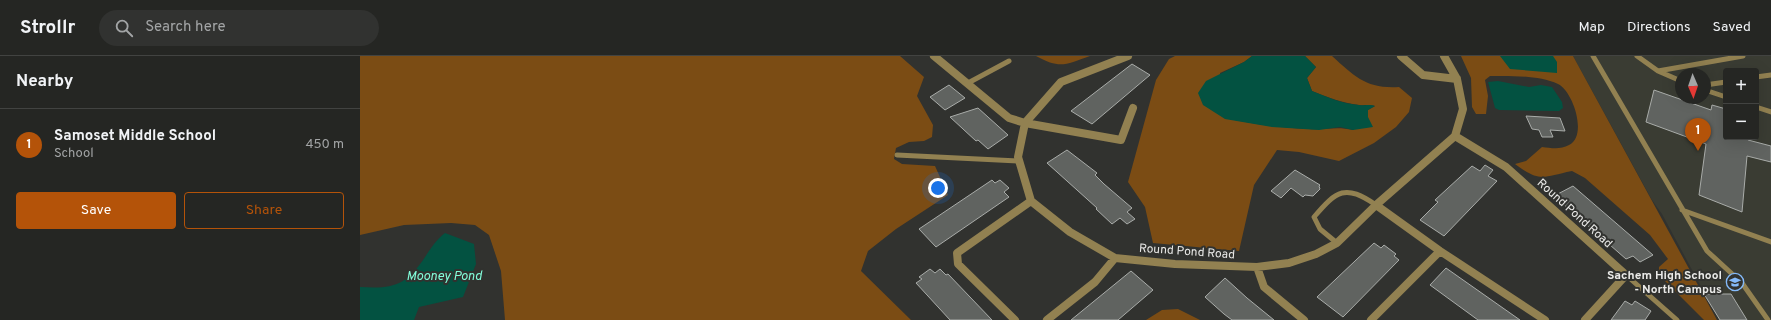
<!DOCTYPE html>
<meta charset="utf-8">
<style>
body{margin:0;font-family:Overpass,sans-serif;background:#313230;color:#f1f3f6}
.controls{position:absolute;right:12px;top:12px;display:grid;overflow:hidden;border-radius:4px;box-shadow:0 4px 16px #0002}
.controls button{width:36px;height:36px;display:grid;place-items:center;padding:0;border:0;border-bottom:1px solid #424341;background:#252623;color:#f1f3f6;font:20px sans-serif}
.compass{position:absolute;left:1315px;top:12px;width:36px;height:36px;border-radius:50%;background:#252623;box-shadow:0 4px 16px #0002;rotate:178deg}
.you{position:absolute;left:578px;top:132px;width:14px;height:14px;margin:-10px;border:3px solid #fff;border-radius:50%;background:#1a73e8;box-shadow:0 0 0 6px #1a73e833}
.badge{display:grid;place-items:center;width:26px;height:26px;border-radius:50%;background:#b45309;color:#fff;font-size:13px;font-weight:700}
.pin{position:absolute;translate:-50% -33px;filter:drop-shadow(0 1px 2px #0008)}
.pin::after{content:'';position:absolute;top:21px;width:14px;height:12px;background:inherit;clip-path:polygon(0 0,100% 0,50% 100%)}
.list{margin:0;padding:0;list-style:none}
h2{display:flex;justify-content:space-between;align-items:center;height:52px;margin:0;padding:0 16px;font-size:17px}
h2 small{font-size:13px;font-weight:400;color:#a3a5a6}
.list li{display:grid;grid-template-columns:26px 1fr auto;gap:12px;align-items:center;box-sizing:border-box;height:72px;padding:0 16px;border-top:1px solid #424341}
.list b{display:block;font-size:15px;white-space:nowrap}
.list p{margin:0;font-size:13px;white-space:nowrap;color:#a3a5a6}
.list em{font-size:13px;font-style:normal;color:#a3a5a6}
.actions{display:flex;gap:8px;padding:12px 16px}
.actions a{flex:1;padding:9px 0;border:1px solid #b45309;border-radius:4px;text-align:center;font-size:14px;color:#b45309}
.actions .main{background:#b45309;color:#fff}
.icon{flex:none;width:22px;height:22px;fill:none;stroke:currentColor;stroke-width:2;stroke-linecap:round;stroke-linejoin:round}
.map{position:relative;flex:none;width:1411px;height:264px;overflow:hidden}
header{display:flex;align-items:center;gap:24px;box-sizing:border-box;height:56px;padding:0 20px;background:#252623;border-bottom:1px solid #424341}
header strong{font-size:19px}
nav{display:flex;gap:22px;margin-inline-start:auto;font-size:14px}
.search{width:280px;height:36px;background:#313230;display:flex;align-items:center;gap:10px;box-sizing:border-box;padding:0 14px;border-radius:22px;color:#a3a5a6;font-size:15px}
main{display:flex}
aside{flex:1;background:#252623}
.map>svg:first-child{display:block}
</style>
<header>
<strong>Strollr</strong>
<div class="search"><svg class="icon" aria-label="search" viewBox="0 0 24 24"><circle cx="10" cy="10" r="6"/><path d="M15 15l6 6"/></svg>Search here</div>
<nav><a>Map</a><a>Directions</a><a>Saved</a></nav>
</header>
<main>
<aside>
<h2>Nearby<small></small></h2>
<ul class="list">
<li><span class="badge">1</span><div><b>Samoset Middle School</b><p>School</p></div><em>450 m</em></li>
</ul>
<div class="actions"><a class="main">Save</a><a>Share</a></div>
</aside>
<div class="map">
<svg width="1411" height="264" viewBox="0 0 1411 264">
<rect width="100%" height="100%" fill="#31322f"/>
<!-- built -->
<path fill="#3a3c33" fill-rule="evenodd" d="M1213,0H1411V264H1359L1302,158L1292,144ZM1366,15H1396V81H1366ZM1321,18H1345V42H1321Z"/>
<!-- forest -->
<path fill="#7b4c14" d="M0,0H540L564,21L557,40L573,69L572,81L564,85L549,86L536,92L534,103L542,108L575,110L588,139L536,173L508,195L501,215L551,264H145L141,215L129,179L115,169L91,167L44,169L0,179Z
M676,0H730C705,9 700,13 676,0Z
M815,0H892L884,6L860,17L865,62C893,68 920,72 949,73C965,74 977,70 993,74L1008,61V54L1015,50C1009,48 1005,50 999,49C982,47 967,41 952,35L947,22L956,11L945,0H972C995,21 1007,33 1039,31L1052,42L1049,56L1036,71L1014,87L979,105L939,96L917,94L894,129L879,195L793,187L785,151L768,126L796,24L809,3Z
M1101,0H1213L1357,264H1344L1299,219V211L1308,203L1290,179L1225,122L1212,115C1182,121 1181,127 1155,108L1166,105L1182,91C1191,92 1200,94 1209,89C1228,80 1213,35 1198,28C1178,19 1151,20 1130,20L1125,24L1128,40L1126,58H1116L1112,51L1111,22Z
M818,253L840,264H786L802,254Z"/>
<!-- water -->
<path fill="#035241" d="M892,0H945L956,11L947,22L952,35C967,41 983,48 999,49C1005,50 1010,48 1015,50L1008,54V61L1013,71L993,74L980,71L959,74L912,71L865,63L843,49L838,37L846,25L884,6Z
M1140,0H1193L1197,6V17L1150,13Z
M1138,25L1169,31L1181,29L1192,31L1202,46L1203,52L1199,55L1139,54L1135,52L1128,26Z
M85,177L114,188L116,208L103,241L59,251L54,264H0V231C33,233 46,230 65,201C71,192 76,184 85,177Z"/>
<!-- building -->
<path fill="#606360" stroke="#a9aca9" d="M772,8L790,19L732,68L711,55Z
M589,29L605,42L585,54L570,41Z
M1294,34L1351,54L1352,49L1366,53V81H1388V84L1411,90V106L1387,100L1382,156L1339,139L1346,88L1286,66Z
M618,52L648,79L628,93L618,84L616,85L590,61Z
M1166,60L1200,62L1205,75L1190,74L1193,81H1182L1179,74L1172,73Z
M707,94L737,117L735,119L744,128L772,152L767,156L775,163L767,168L760,162L752,168L736,153L737,152L687,107Z
M1125,109L1133,114L1128,120L1137,125L1084,180L1060,164L1078,146L1075,144L1112,110L1120,115Z
M935,114L960,129L959,130L960,133L953,140L945,139L943,141L931,132L921,142L911,135Z
M632,124L635,127L640,124L649,132L644,136L649,141L576,191L559,173Z
M1213,130L1293,199L1280,206L1273,200L1266,203L1194,140Z
M1014,187L1021,192L1024,189L1036,198L1034,200L1039,204L983,261L957,241Z
M1086,212L1160,264H1118L1070,229Z
M570,213L575,217L580,213L586,219L588,218L632,264H590L556,227L562,223L559,221Z
M771,215L793,234L758,264H711Z
M865,222L887,242L914,264H872L864,258L845,241Z
M1344,238H1371L1387,264H1360Z
M1265,245L1272,249L1275,245L1291,255L1285,264H1251Z"/>
<g fill="none" stroke-linecap="round" stroke-linejoin="round">
<!-- lane -->
<path stroke="#928151" stroke-width="5" d="M1233,0L1347,195L1382,227L1408,264
M1277,0L1298,15L1321,25
M1298,15L1383,0
M1396,21L1411,19
M608,27L649,5
M1345,29L1366,26
M1345,34L1366,41
M1396,51L1411,56
M537,99L659,105
M1322,154L1411,186
M977,187L960,173L954,161C977,134 985,128 1016,149
M1266,219L1317,264"/>
<!-- street -->
<path stroke="#928151" stroke-width="8" d="M574,0L649,62L665,67L761,84L773,52
M768,0L701,26L665,67L658,101L671,145L710,176L755,202L815,208L897,211L929,207L956,198L977,187L1016,149L1095,80L1103,53L1097,23L1084,0
M1041,0L1063,19L1097,23
M1095,80L1146,111L1266,219L1225,264
M1016,149L1080,195L1185,264
M897,211L904,231L944,264
M655,264L598,208L597,197L671,145
M687,264L735,226L755,202
M1011,264L1080,195"/>
</g>
<!-- icons -->
<defs>
<symbol id="school-ring" viewBox="-11 -11 22 22"><circle r="9.5" fill="#31322f" stroke="#85bbfb" stroke-width="1.5"/><path d="M0-5L7-2L0 1L-7-2ZM-4 1L0 2.5L4 1V4Q0 6-4 4Z" fill="#85bbfb"/></symbol>
</defs>
<g fill-rule="evenodd">
<use href="#school-ring" x="1365" y="216" width="20" height="20"/>
</g>
<g text-anchor="middle" stroke-width="4" stroke-linejoin="round" paint-order="stroke">
<!-- street labels -->
<g font-size="12" fill="#eaeae8" stroke="#31322f">
<text transform="translate(1215 157) rotate(42)" y="4">Round Pond Road</text>
<text transform="translate(827 195) rotate(4)" y="4">Round Pond Road</text>
</g>
<!-- poi labels -->
<g font-size="12" font-weight="bold" fill="#eaeae8" stroke="#31322f" text-anchor="end">
<text x="1362" y="223">Sachem High School<tspan x="1362" dy="14">- North Campus</tspan></text>
</g>
<!-- water labels -->
<g font-size="13" font-style="italic" fill="#82fdda" stroke="#31322f">
<text x="84" y="224">Mooney Pond</text>
</g>
</g>
</svg>
<div class="controls">
<button>+</button>
<button>−</button>
</div>
<svg class="compass" viewBox="-18 -18 36 36"><path d="M0-13l5 13h-10z" fill="#e53935"/><path d="M0 13l5-13h-10z" fill="#a3a5a6"/></svg>
<div class="you"></div>
<div class="pin badge" style="left:1338px;top:95px">1</div>
</div>
</main>
